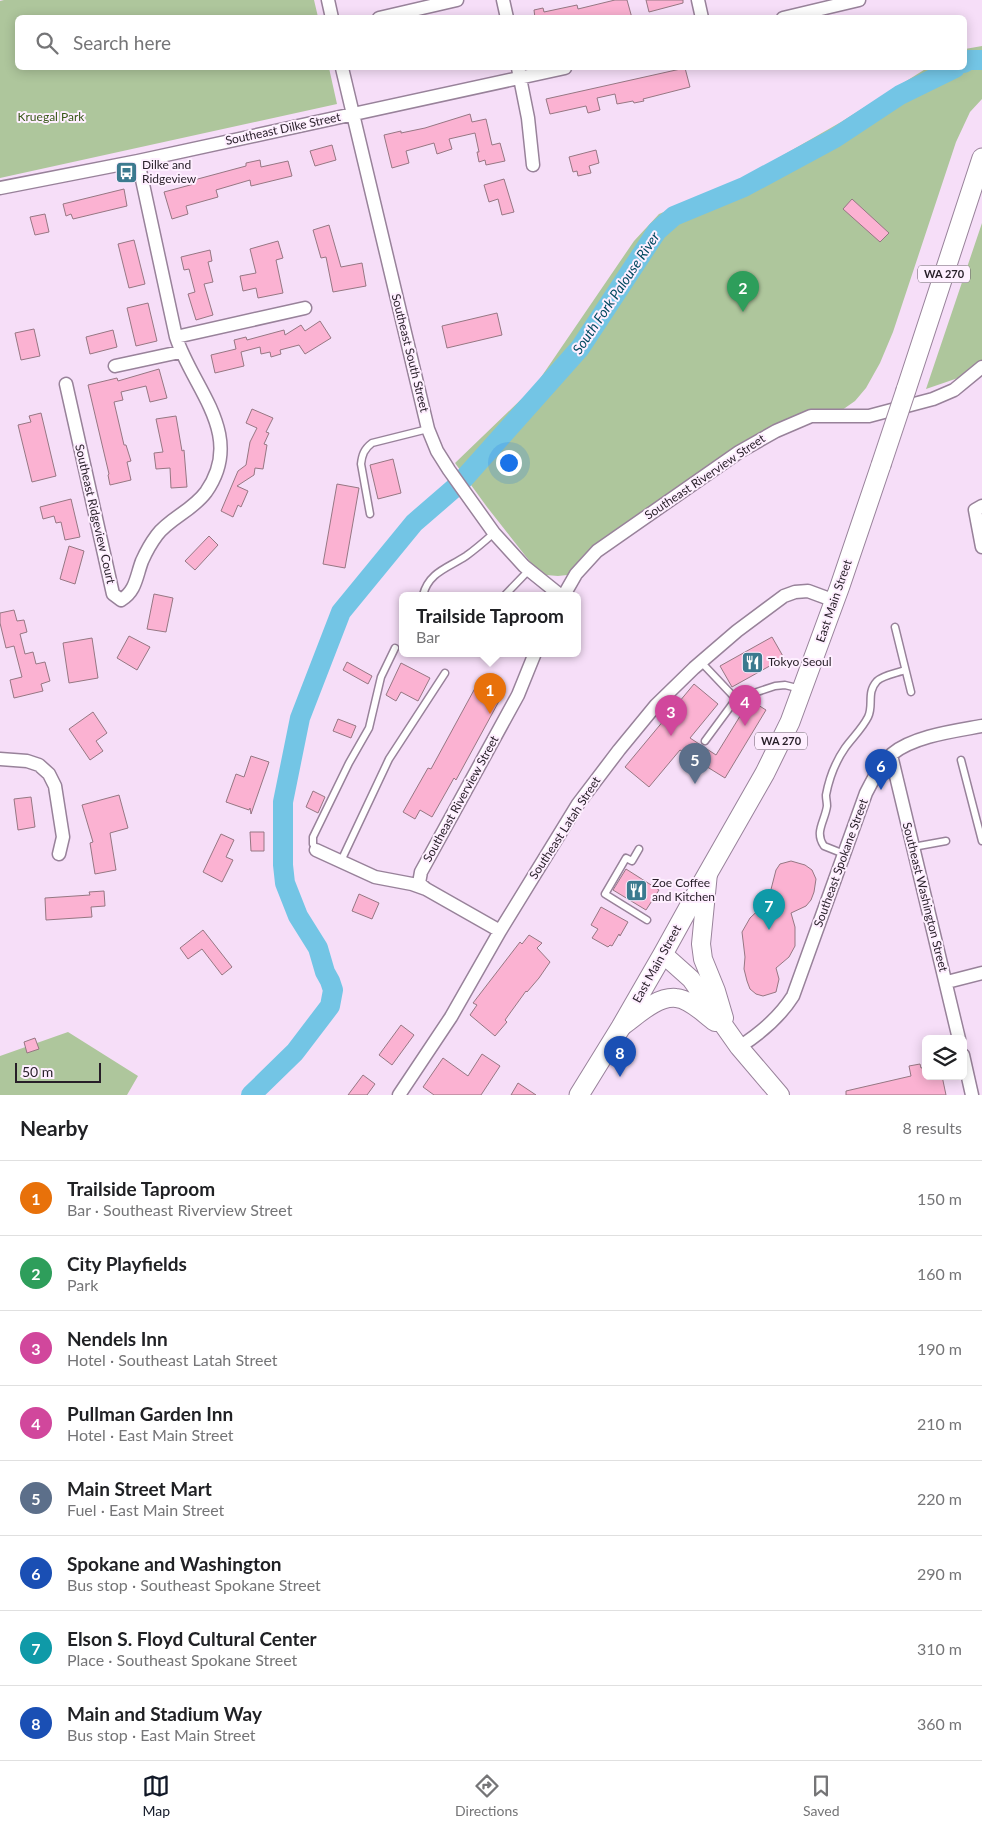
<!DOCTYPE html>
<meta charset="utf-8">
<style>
body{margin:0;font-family:Lato,sans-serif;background:#f6f6f6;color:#202124}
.controls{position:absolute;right:15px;bottom:15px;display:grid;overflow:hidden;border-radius:8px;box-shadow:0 2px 12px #0003}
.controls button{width:45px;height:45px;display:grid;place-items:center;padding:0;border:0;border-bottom:1px solid #e0e0e0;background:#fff;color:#202124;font:25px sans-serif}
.scale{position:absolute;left:15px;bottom:12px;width:86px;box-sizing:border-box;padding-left:5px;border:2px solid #271e28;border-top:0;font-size:14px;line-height:18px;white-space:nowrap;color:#271e28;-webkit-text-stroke:4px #feefff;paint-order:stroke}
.you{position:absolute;left:508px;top:462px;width:18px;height:18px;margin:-12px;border:4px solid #fff;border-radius:50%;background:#1a73e8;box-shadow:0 0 0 8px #1a73e833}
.badge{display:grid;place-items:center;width:32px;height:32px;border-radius:50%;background:#111827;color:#fff;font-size:16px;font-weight:700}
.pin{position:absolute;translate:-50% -41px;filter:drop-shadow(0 1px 2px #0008)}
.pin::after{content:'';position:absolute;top:26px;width:18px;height:15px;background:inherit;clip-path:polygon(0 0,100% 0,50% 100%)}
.popup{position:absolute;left:399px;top:592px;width:182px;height:65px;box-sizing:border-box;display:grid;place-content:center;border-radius:8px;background:#fff;filter:drop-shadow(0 1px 4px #0005);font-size:16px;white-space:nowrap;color:#757577}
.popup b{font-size:19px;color:#202124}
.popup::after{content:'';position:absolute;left:50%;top:100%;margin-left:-10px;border:10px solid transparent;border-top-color:#fff}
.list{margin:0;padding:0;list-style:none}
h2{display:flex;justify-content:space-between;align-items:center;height:65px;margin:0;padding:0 20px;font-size:21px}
h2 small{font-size:16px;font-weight:400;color:#757577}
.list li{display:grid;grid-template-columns:32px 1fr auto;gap:15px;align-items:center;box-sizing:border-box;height:75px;padding:0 20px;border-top:1px solid #e0e0e0}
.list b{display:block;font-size:19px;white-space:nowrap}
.list p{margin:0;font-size:16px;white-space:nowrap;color:#757577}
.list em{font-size:16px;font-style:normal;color:#757577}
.icon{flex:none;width:28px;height:28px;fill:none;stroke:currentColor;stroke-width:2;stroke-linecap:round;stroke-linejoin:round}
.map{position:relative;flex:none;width:982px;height:1095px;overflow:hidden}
.search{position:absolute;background:#fff;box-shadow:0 2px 12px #0003;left:15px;right:15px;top:15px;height:55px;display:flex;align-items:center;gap:12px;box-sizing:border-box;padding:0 18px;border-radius:8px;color:#757577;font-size:19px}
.sheet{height:665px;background:#fff}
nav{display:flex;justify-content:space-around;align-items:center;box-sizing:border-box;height:70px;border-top:1px solid #e0e0e0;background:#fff;font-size:14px;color:#757577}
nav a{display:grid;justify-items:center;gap:2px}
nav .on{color:#111827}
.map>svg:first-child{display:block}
</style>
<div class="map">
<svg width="982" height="1095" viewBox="0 0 982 1095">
<rect width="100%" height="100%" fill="#f6def8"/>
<!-- green -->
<path fill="#aec69c" d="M4,0H314L318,17L18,18V68H329L337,104L0,178V1Z
M982,46V99L970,112L956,142L893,332L880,363L866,388L855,401L835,415L811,416L739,452L576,574L558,576L546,575L531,563L487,507L455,463L535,386L634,241L659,214L731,184L757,170L841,122L927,68H964L965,49Z
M982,223V360L961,381L958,378L926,389Z
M68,1032L138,1076L127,1095H0V1056Z"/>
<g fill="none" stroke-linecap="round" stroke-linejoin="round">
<!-- river -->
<path stroke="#73c5e5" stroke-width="20" d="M964,63L969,60H982
M251,1095L295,1052L330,1006L333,990L330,981L325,972L318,948L298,916L285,883L283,865V802L300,718L341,612L414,523L459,484L580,348L657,231L674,216L744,187L835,138L900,95L955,68"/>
</g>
<!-- building -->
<path fill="#fbb2d2" stroke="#967783" d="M615,0H627L632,18H535L534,10L543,8L544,12L577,5L578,9Z
M646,0H683V3L649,12Z
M685,68L690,87L643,99L644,101L634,103L633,101L617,104L615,94L597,98L600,110L588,113L586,106L550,114L546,99Z
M470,114L472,122L486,119L492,145L500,143L505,161L486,165L485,160L479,162L477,152H479L475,133L449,139L452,149L437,154L434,143L406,151L409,163L392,168L384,135L401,131V133L425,128Z
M332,145L336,160L315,166L310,151Z
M596,150L599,163L589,166L591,173L578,176L577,171L573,172L569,157Z
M260,160L261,167L288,161L292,176L251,186L250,180L216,190L218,197L186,206L188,214L172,219L164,192L194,184V180L246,166V163Z
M504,179L514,212L502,215L498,199L489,202L484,185Z
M124,189L127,206L73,219L71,214L66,216L63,204Z
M852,199L889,233L880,242L843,209Z
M45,214L49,232L35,235L30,217Z
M329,225L341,267L362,263L366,286L333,292L326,257L321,258L313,230Z
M134,240L145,284L129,288L118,244Z
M278,241L283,258L276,260L283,293L258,298L256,288L243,291L240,276L256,273L250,249Z
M210,250L212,261L208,262L213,282L204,284L213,315L196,320L188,294L195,292L189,269L184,270L181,257Z
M148,303L157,341L136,346L127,308Z
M497,313L502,335L447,348L442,326Z
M320,321L331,338L305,354L299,345L280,350L281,354L271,357L270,352L261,354L260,347L241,352L244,366L215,373L211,355L236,349L234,340L246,337L247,340L284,330L285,335L301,325L305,331Z
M34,329L40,356L21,360L15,333Z
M113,330L117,347L90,354L86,337Z
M159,369L167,398L150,402L146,386L121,392L123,400L114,402L124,445H126L131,461L127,462L131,480L110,485L108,475L109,474L88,385L117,378L118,381Z
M252,409L273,418L266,432L269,433L264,444L267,445L263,469L255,468L254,475L237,486L248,491L241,507L238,505L233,517L221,511L238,471L246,465L250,442L257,428L246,423Z
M41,413L56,476L32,482L18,425L31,422L29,416Z
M176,416L182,451L184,450L187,487L171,488L170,468L156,469L154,453L163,452L156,419Z
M393,459L401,493L378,499L370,465Z
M337,484L359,488L345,568L323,564Z
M71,499L80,537L65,540L61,522L56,523L54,516L43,519L40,507Z
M209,536L218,545L195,570L185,561Z
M69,546L84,551L75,584L60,579Z
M154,594L173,598L166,632L147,629Z
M14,610L17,621L24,620L27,632L20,634L25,654L33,652L36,664L45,662L50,681L41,684L43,691L14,698L10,680L22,677L14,646L6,648L0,623V613Z
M129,636L150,647L137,670L117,658Z
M772,637L784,658L732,687L720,666Z
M92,638L98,678L69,683L63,643Z
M347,662L372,676L368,684L343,670Z
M401,663L430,678L418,701L401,692L396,701L386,695Z
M480,679L504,692L456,780L454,778L432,817L420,810L415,819L403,812L428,768L431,769Z
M694,684L718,704L690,738L716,755L750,700L766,710L725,778L680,750L649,787L625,767Z
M93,712L107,733L96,741L103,751L90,760L69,729Z
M338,719L356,726L351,738L333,731Z
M251,756L269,762L251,814L250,808L249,810L226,802L236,774L244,777Z
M313,791L325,797L318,813L306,807Z
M119,795L128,828L110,833L116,870L95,874L90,843L93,842L82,805Z
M31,797L35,827L18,830L14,799Z
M250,832H264V851H251Z
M221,834L234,840L226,857L233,860L222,882L203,872Z
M791,861L805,865L812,870L816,879L814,892L811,900L806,906L791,913L795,927V946L789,957L776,968L779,979L776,992L763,996L756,994L750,989L747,981L744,969L745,957L742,932L750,918L768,901L776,870L780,864Z
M626,869L659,890L646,910L613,890Z
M104,891L105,906L91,907L92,917L46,920L45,898L90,895L89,892Z
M359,894L379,903L372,919L352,911Z
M601,907L628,922L620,936L619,934L612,946L610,945L608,947L592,938L598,929L591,925Z
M203,930L232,967L222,975L202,949L188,959L180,948Z
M529,935L542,943L537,948L550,962L539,978L527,992L526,991L505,1020L507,1022L495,1036L470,1015L477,1005L473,1003L520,942L522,944Z
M401,1025L414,1035L392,1065L379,1055Z
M35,1038L39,1049L27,1053L24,1042Z
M482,1054L500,1066L481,1095H434L423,1087L443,1058L468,1076Z
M920,1064L921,1068L926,1067V1076H942L946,1095H846V1091L911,1076L909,1066Z
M363,1075L375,1084L367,1095H348Z
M518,1083L536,1095H511Z"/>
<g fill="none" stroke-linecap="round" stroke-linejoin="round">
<defs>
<path id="service" d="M370,514L361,464C362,455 364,449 372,443L428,429
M423,595C429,572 448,568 466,556C476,549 485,541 494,533
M505,595L529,570
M895,627L911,692
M701,662L736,699L775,686L785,685L801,689
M705,741L736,699
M961,760L982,841
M913,847L946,841
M639,849L632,861L626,858L605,894L647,920
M316,850L313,844V837L349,763L369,728L381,677L395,648
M844,854L824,846C814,832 825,821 827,806C827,802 826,799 826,795C829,779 836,761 845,748C852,738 862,729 868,717C874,705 866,693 877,681C883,675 897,673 905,670
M341,861L389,759L445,673"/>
<path id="minor" d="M328,0L332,18
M503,0L507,18
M698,0L702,18
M379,18L457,0
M783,18L859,0
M342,68L428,429L437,451L449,470L494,533L524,566L560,595
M518,68L528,118L533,165
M0,188L138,161L565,68
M176,337L305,308
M115,366L180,352
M66,384L113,594L121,600C136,591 136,577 142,561C146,552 151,543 157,535C170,518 192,511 206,492C246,435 193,389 176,337L138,161
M982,506L975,510L982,547
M564,595L576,574L597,551L739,452L776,431L811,416H869L933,399L954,390L982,367
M891,755L959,1039
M0,759L27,761L39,765L49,774L55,786L63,837L59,854
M316,850L375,877L412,884L426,889L500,931
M426,889L419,883L421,872L518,695L535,653
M947,982L982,973
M739,1047C761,1033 779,1018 793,996L866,793C873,780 880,764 892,754C914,736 955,731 982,726
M963,1055L972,1095
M399,1095L451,1017L500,931L578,804L619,750L656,705L694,668L737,631L784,596L795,592L808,591L835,601"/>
<path id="secondary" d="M708,873L701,944L703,959L716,991L724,1018
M663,954L691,979L739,1047L780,1095
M621,1027C636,1017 656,996 676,998C690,999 704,1014 715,1022"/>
<path id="primary" d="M906,390L982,158
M579,1095L621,1027L663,954L700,887L765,773L790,722L840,586L881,465"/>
</defs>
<!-- service casing -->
<use href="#service" stroke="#98829a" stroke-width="9"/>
<!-- minor casing -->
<use href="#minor" stroke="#98829a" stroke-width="15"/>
<!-- secondary casing -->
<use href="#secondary" stroke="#98829a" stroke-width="20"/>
<!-- primary casing -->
<use href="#primary" stroke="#98829a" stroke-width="21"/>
<!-- service -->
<use href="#service" stroke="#fff" stroke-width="6"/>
<!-- minor -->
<use href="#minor" stroke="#fff" stroke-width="12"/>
<!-- secondary -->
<use href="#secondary" stroke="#fff" stroke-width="18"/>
<!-- primary -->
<use href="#primary" stroke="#fff" stroke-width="19"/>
<defs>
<path id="primary-bridge" d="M881,465L906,390"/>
</defs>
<!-- primary-bridge casing -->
<use href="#primary-bridge" stroke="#98829a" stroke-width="21" stroke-linecap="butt"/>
<!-- primary-bridge -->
<use href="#primary-bridge" stroke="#fff" stroke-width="19"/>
</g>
<!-- icons -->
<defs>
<symbol id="bus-square" viewBox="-11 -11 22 22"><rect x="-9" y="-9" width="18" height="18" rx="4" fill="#3b7a8f" stroke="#feefff"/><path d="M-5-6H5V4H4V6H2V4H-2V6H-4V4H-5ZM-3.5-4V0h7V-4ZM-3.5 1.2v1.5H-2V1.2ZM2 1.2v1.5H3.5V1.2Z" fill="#fff"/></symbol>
<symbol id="restaurant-square" viewBox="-11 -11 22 22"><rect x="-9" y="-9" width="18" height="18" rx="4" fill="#3b7a8f" stroke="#feefff"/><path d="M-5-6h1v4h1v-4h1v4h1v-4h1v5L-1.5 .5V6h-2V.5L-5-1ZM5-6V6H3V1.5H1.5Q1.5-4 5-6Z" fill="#fff"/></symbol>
</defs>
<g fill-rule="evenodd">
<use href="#bus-square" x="114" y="160" width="25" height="25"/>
<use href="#restaurant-square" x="740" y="650" width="25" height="25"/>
<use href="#restaurant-square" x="624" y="878" width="25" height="25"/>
</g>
<g text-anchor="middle" stroke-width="4" stroke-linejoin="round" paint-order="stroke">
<!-- shield labels -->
<g fill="#feefff" stroke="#685d68" stroke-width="1">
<rect x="918" y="265.5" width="52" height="17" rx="4"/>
<rect x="755" y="732.5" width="52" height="17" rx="4"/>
</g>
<g font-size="11" font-weight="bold" fill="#271e28">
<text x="944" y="278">WA 270</text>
<text x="781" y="745">WA 270</text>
</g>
<!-- park labels -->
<g font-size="12" fill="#385818" stroke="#feefff">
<text x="51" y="121">Kruegal Park</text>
</g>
<!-- street labels -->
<g font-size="12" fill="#271e28" stroke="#feefff">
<text transform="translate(283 129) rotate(-12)" y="4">Southeast Dilke Street</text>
<text transform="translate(410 353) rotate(76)" y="4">Southeast South Street</text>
<text transform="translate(705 477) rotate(-34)" y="4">Southeast Riverview Street</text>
<text transform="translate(95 514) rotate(77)" y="4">Southeast Ridgeview Court</text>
<text transform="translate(834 601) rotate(-71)" y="4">East Main Street</text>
<text transform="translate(461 799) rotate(-61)" y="4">Southeast Riverview Street</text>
<text transform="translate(565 828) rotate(-57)" y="4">Southeast Latah Street</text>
<text transform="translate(841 863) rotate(-70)" y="4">Southeast Spokane Street</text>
<text transform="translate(925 897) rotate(76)" y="4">Southeast Washington Street</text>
<text transform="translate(657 964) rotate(-61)" y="4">East Main Street</text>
</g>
<!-- poi labels -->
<g font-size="12" fill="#271e28" stroke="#feefff" text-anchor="start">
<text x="142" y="169">Dilke and<tspan x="142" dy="14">Ridgeview</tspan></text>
<text x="768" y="666">Tokyo Seoul</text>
<text x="652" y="887">Zoe Coffee<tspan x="652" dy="14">and Kitchen</tspan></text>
</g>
<!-- water labels -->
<g font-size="14" font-style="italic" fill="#004960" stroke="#feefff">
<text transform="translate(616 293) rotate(-56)" y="5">South Fork Palouse River</text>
</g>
</g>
</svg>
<div class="controls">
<button><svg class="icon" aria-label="layers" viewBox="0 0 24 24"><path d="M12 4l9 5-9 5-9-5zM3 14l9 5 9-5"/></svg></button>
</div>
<div class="scale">50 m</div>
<div class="you"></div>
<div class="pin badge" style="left:490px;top:714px;background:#e8710a">1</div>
<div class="popup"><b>Trailside Taproom</b>Bar</div>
<div class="pin badge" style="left:743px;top:312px;background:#2e9e5b">2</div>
<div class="pin badge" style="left:671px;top:736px;background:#d1479c">3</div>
<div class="pin badge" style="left:745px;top:726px;background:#d1479c">4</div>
<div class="pin badge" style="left:695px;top:784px;background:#5c6f8a">5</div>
<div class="pin badge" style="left:881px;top:790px;background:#1a4fb4">6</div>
<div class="pin badge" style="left:769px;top:930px;background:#0f9aa8">7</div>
<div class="pin badge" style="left:620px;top:1077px;background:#1a4fb4">8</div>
<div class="search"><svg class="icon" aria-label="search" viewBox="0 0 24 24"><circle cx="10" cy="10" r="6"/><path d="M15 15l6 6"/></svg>Search here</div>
</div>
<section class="sheet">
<h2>Nearby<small>8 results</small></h2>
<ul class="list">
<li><span class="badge" style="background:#e8710a">1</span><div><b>Trailside Taproom</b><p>Bar · Southeast Riverview Street</p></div><em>150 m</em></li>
<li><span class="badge" style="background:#2e9e5b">2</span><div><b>City Playfields</b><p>Park</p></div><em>160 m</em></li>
<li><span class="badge" style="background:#d1479c">3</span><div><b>Nendels Inn</b><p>Hotel · Southeast Latah Street</p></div><em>190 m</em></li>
<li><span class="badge" style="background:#d1479c">4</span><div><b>Pullman Garden Inn</b><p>Hotel · East Main Street</p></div><em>210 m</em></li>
<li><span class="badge" style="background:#5c6f8a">5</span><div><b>Main Street Mart</b><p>Fuel · East Main Street</p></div><em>220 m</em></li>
<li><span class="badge" style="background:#1a4fb4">6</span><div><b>Spokane and Washington</b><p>Bus stop · Southeast Spokane Street</p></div><em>290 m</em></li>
<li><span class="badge" style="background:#0f9aa8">7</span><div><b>Elson S. Floyd Cultural Center</b><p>Place · Southeast Spokane Street</p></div><em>310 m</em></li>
<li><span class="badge" style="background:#1a4fb4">8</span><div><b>Main and Stadium Way</b><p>Bus stop · East Main Street</p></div><em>360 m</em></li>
</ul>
</section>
<nav>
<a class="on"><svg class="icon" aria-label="map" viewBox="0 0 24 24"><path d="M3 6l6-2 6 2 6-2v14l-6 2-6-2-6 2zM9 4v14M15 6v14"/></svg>Map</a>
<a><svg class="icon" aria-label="directions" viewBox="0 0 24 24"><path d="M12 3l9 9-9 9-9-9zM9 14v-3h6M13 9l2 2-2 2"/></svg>Directions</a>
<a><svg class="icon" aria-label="saved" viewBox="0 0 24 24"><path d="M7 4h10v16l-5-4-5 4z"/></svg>Saved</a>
</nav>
